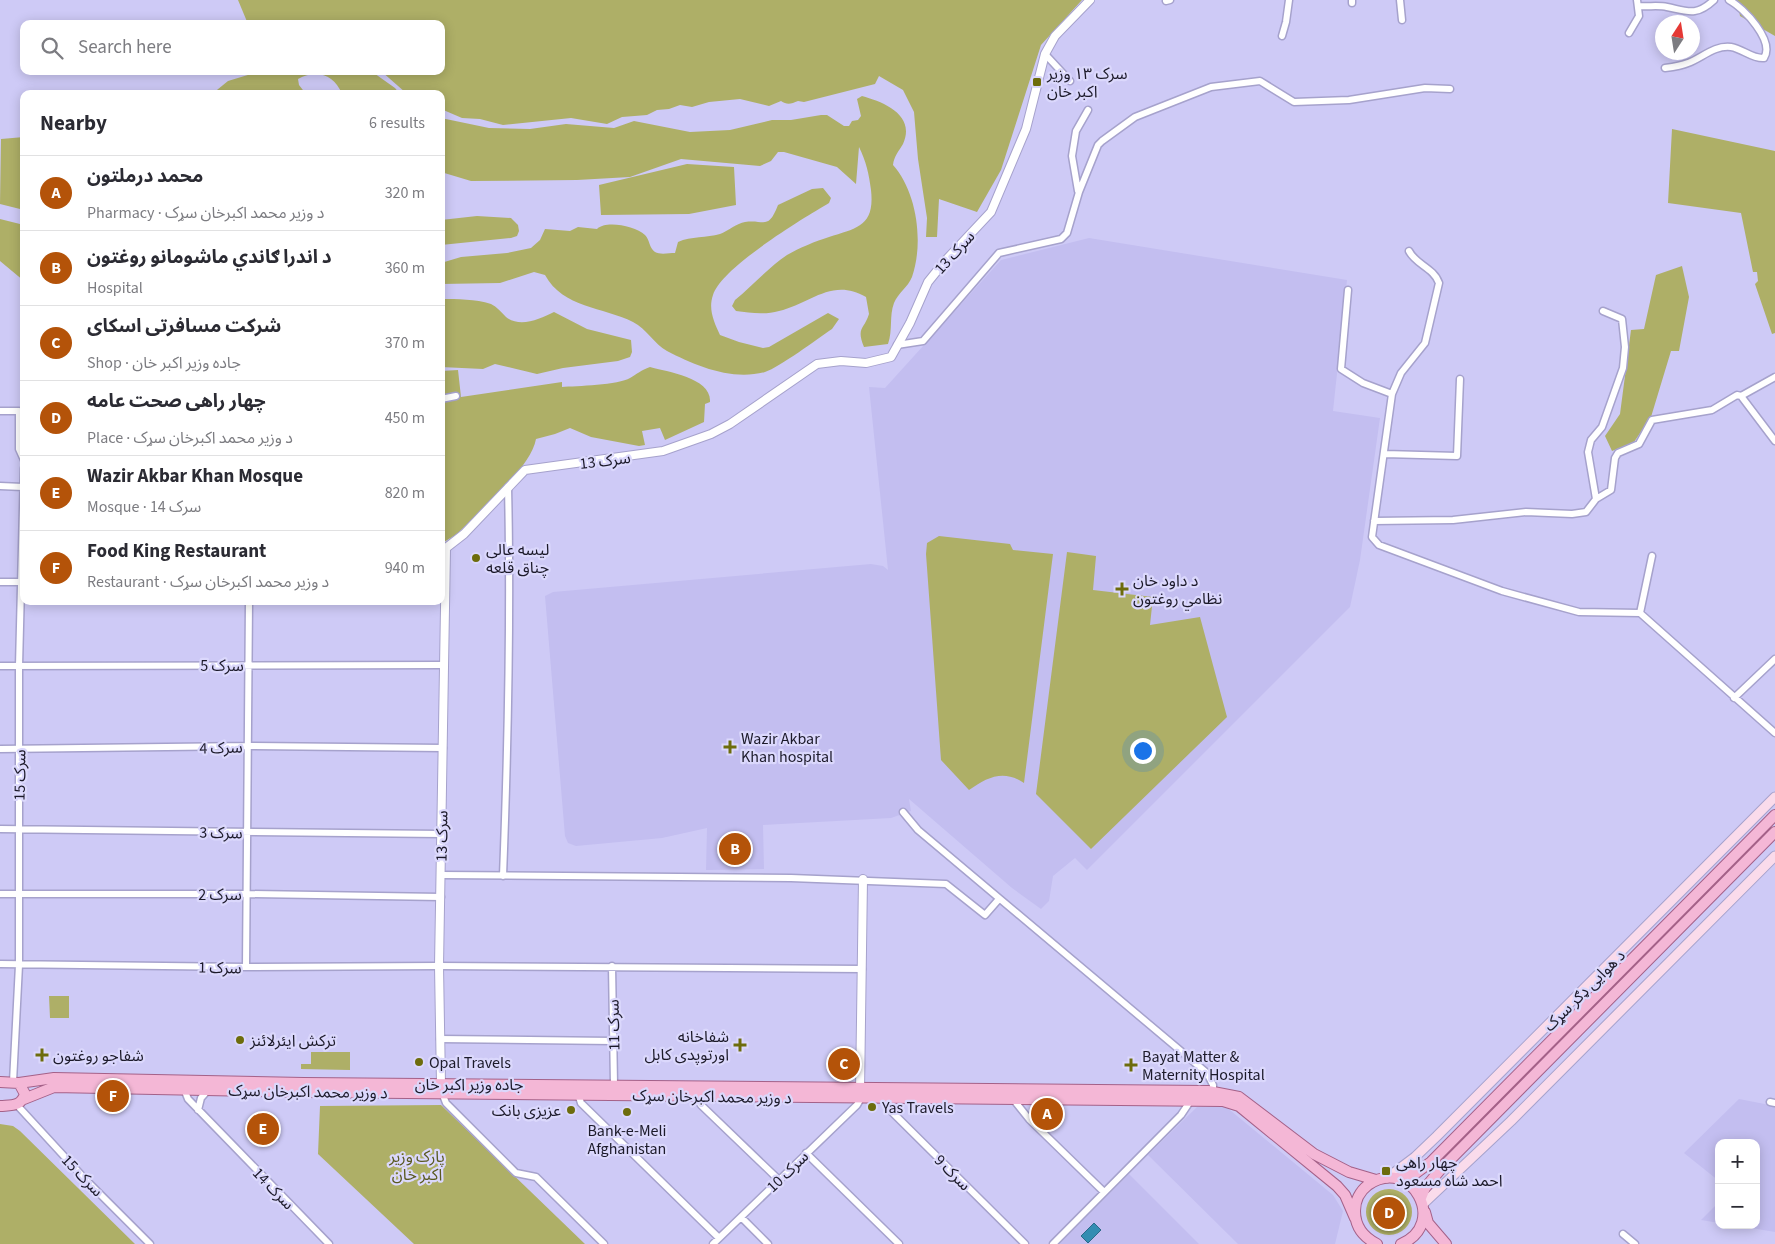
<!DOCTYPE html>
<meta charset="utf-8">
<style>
body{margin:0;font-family:"Source Sans 3","Noto Sans Arabic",sans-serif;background:#f7f7f7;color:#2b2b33}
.controls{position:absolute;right:15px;bottom:15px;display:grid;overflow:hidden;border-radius:10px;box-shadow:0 2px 12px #0003}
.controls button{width:45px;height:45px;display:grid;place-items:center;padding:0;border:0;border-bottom:1px solid #e1e1e2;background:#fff;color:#2b2b33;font:25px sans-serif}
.compass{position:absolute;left:1655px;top:15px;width:45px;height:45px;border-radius:50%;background:#fff;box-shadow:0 2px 12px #0003;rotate:12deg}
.you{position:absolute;left:1142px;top:750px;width:18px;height:18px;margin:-12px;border:4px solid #fff;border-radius:50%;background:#1a73e8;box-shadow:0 0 0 8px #1a73e833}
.badge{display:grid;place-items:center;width:32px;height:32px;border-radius:50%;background:#b45309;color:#fff;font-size:16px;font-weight:700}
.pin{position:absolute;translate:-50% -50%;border:2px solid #fff;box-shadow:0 1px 5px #0006}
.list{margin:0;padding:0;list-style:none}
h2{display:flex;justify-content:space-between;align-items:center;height:65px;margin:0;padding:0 20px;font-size:21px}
h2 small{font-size:16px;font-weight:400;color:#7c7c81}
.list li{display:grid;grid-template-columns:32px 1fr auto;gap:15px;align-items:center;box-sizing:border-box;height:75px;padding:0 20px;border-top:1px solid #e1e1e2}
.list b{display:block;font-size:19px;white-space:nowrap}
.list p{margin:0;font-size:16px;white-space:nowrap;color:#7c7c81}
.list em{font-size:16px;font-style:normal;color:#7c7c81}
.icon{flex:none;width:28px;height:28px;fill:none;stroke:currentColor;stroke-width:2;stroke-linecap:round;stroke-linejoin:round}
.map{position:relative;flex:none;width:1775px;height:1244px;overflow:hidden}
.search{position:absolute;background:#fff;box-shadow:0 2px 12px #0003;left:20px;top:20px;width:425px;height:55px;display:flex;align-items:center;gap:12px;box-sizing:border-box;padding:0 18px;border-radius:10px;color:#7c7c81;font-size:19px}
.panel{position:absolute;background:#fff;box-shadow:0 2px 12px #0003;left:20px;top:90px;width:425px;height:515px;border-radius:10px}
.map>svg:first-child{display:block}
</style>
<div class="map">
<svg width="1775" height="1244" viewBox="0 0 1775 1244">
<rect width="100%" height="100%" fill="#cecaf6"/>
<!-- built -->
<path fill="#c3bef0" d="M1089,238L1347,280L1333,411L1380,418L1360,560L1350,607L1087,870L1075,858L1053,876L1049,901L1041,909L1012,888L909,799L911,811L891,818L763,825L764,869L706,870L707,828L662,838L576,846L568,843L565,836L545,596L553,592L871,564L883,566L888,570L869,387L885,388L1001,260Z
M1739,1099L1775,1106V1232L1734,1225H1756V1143H1719V1181L1684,1153Z
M1225,1106L1333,1195L1343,1211L1335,1244H1238L1148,1155L1197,1107Z
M1129,1174L1199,1244H1059Z
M1719,1202V1223L1701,1220Z"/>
<!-- green -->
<path fill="#aeaf67" d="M238,0H1082L1041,45L1001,170L977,212L939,199L937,237H926L927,218L918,159L914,112L903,90L879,76L875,84L804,102L798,101C791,104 787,105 781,101L769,106L740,99L709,102L692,107L680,105L669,109L657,110L647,115L622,117L607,124L571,118L503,125L480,119L462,118L441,109V94L406,93L381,71H441V24H325C317,20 262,24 248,24Z
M1737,0H1775V36L1740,16Z
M261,71H371L395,88L400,94H342C334,74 316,69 298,79L299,85L306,94H212L228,81Z
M862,96C884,102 916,115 903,144C899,151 894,156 893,165C917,192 924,242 912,277C908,287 898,293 894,303C889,316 893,330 888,344L864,347C856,327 864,330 869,314L866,297C832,277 810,304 779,311C765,315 750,313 736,311L732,306L735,300C752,286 769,267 787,255C799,248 816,241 829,237C857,228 875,226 871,190C869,174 866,161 859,147L856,184L837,167L784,152H778L771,161L760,166L681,159L630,177L577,180L471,181L441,172V118L489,128L530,129L566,124L614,128L634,121L690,132L730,130L772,120H791L821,115H827L844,126H849L852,121L858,120L861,116L857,99Z
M1672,129L1775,151V333L1772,334L1755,284L1758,281L1757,272H1753L1741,213L1668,203Z
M24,137V210L0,204L1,139Z
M687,164L734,167L736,205L689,214L601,215L599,185Z
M823,188L831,198L829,203C802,219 722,267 713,295C708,309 714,322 720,335L739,342L763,348L769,347L828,313L839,319L832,329C817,339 780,367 765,372C732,381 696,366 667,351C654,344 647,329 633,322C603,307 563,308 545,275L534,272L500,283L441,284V263L461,257L507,253L531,248L540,240L545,229L570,231L578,227L597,229C606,220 635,226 645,235C650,240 649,248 655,252C660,255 669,253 675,253L678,242C691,236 707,238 720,234C728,231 737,223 745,222C764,219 768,231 778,205L812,189Z
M477,216L511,218L518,225L519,231L517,236L511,238L441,245V220Z
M0,219L24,225V281L0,261Z
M1682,266L1689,297L1679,351H1671L1651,417L1634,442L1612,451L1605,436L1620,414L1631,330L1644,329L1656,275Z
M441,299C458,299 475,299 491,304C497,307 501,312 506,317C520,328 540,319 554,312L587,329L631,340L632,352L630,357L618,361L563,368L537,374L495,364L483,369L441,367Z
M650,367C668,372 712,378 710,402L705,404L704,422L665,440L660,428L642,431L645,445L639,446L591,437L570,428L555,434L536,439C531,468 479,512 457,534L444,542L441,547V371L458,370L461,397L562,382V387C576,386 619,385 630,378C637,374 641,370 650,367Z
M939,536L1010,544L1013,550L1053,554L1024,783C1004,769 987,777 969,790L941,760L926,554L927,543Z
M1067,552L1096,556L1093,590L1153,597L1150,625L1200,617L1227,717L1091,849L1036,794Z
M49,996H69V1018H50Z
M311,1052H350V1070L301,1069V1064H311Z
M441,1105L585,1244H414L318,1154L320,1106Z
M0,1124L13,1126L20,1131L135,1244H0Z
M1366 1212a23 23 0 1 1 46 0a23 23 0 1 1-46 0Z"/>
<!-- water -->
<path fill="#338db2" stroke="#2c6a89" d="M1094,1223L1101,1230L1088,1243L1081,1236Z"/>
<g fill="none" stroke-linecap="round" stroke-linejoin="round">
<defs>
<path id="minor" d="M1352,0V3
M1400,0L1402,20
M1166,1L1170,0
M1639,6C1648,7 1658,5 1667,7C1687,11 1696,17 1714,0
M1629,33L1639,16L1637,0
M1282,36L1286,22L1289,0
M1045,54L1070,81
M1665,68C1673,67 1681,66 1688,63C1702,58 1714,45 1731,47C1743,49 1752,59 1764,58C1775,41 1744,8 1729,0
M1078,191L1072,156L1076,131L1088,110
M1409,251C1415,264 1434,268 1439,283L1425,343L1401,373L1392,394L1372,537L1379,545L1502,591L1579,612L1640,613L1775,733
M1348,290L1341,369L1363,383L1392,394
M897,345L923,341L999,253L1061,239L1067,233L1079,192L1098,145L1102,141L1135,117L1211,87L1260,81L1294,102L1349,100L1425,88L1450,89
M1741,396L1775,441
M441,399L456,396
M0,411H19V449L24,460
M1385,454L1457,456L1460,379
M0,486L23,487
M1596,499L1588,452L1591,440L1602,427L1623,368L1625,347L1622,319L1603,311
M1374,521L1453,520L1526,512L1572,514L1586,512L1596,499L1611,490L1615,458L1618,453L1639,444L1652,420L1712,410L1737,395L1741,396L1775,377
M0,582H24
M1640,613L1652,556
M0,666L443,665
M1734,698L1775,659
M0,749L249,746L443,748
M903,812L918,830L1207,1073L1213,1085V1094
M0,829L441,834
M441,875L791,878L946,884L985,915L999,899
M503,876C508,746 511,617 508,487
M0,894H246L441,897
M0,964L246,967L439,966L862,969
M612,966L614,1085
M246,967L249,601
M440,1039L613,1041
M13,1082L19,965V666L24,468
M184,1089L188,1099L329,1244
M441,1090L446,1103L516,1173L536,1177L604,1244
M578,1094L581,1103L719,1238
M694,1095L701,1105L778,1179
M885,1096L892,1112L1025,1244
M1013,1099L1029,1119L1104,1192
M1770,1102L1775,1103
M17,1105L85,1179L150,1244
M198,1110L201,1098L208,1090
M806,1153L899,1244
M741,1217L768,1244
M1623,1234L1635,1244
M713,1244L857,1105L861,1098
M1053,1244L1181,1115L1191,1100"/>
<path id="tertiary" d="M441,1084L439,966L446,548L464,534L525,470L663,451L711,434L730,424L817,364L841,361L866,363L891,357L910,323L928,282L945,261L991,212L1026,129L1045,54L1055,36L1090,0
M860,1091L863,879"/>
<path id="secondary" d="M1387,1178L1415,1157L1437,1136L1775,797
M1423,1204L1511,1121L1775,856"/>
<path id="primary" d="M0,1082L19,1083L25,1094C21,1107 11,1105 0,1106
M19,1083L54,1078L304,1083L1208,1091L1239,1097L1314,1154L1349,1172L1376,1180
M24,1099L54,1087L304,1092L1223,1101L1239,1106L1337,1186L1345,1195L1355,1218
M1397,1178L1416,1173L1431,1162L1775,815
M1421,1198L1425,1188L1440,1170L1775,832
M1425,1212L1428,1223L1446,1244
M1377,1244C1363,1237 1355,1227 1355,1211C1355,1201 1360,1191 1368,1185C1411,1155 1449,1224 1401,1244"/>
</defs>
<!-- minor casing -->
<use href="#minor" stroke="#a6a2cc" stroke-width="9"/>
<!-- tertiary casing -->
<use href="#tertiary" stroke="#a6a2cc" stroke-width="10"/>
<!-- secondary casing -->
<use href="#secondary" stroke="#a6a2cc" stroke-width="11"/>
<!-- primary casing -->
<use href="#primary" stroke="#a46188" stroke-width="12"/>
<!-- minor -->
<use href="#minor" stroke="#fff" stroke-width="6"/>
<!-- tertiary -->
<use href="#tertiary" stroke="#fff" stroke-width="8"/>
<!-- secondary -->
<use href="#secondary" stroke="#fadbeb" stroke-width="9"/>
<!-- primary -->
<use href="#primary" stroke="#f4b7d6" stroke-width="10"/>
</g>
<!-- markers -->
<g fill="#6d6c0c" stroke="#dbd8fc" stroke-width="2">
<rect x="1032" y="77" width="10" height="10" rx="2.5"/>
<circle cx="476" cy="558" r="5"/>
<path d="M1119.5 581.5h5v5h5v5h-5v5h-5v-5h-5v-5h5z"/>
<path d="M727.5 739.5h5v5h5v5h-5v5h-5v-5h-5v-5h5z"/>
<circle cx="240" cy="1040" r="5"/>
<path d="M737.5 1037.5h5v5h5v5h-5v5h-5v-5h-5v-5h5z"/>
<path d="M39.5 1047.5h5v5h5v5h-5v5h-5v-5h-5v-5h5z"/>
<circle cx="419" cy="1062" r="5"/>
<path d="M1128.5 1057.5h5v5h5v5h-5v5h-5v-5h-5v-5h5z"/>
<circle cx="872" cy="1107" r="5"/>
<circle cx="571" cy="1110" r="5"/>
<circle cx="627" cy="1112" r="5"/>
<rect x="1381" y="1166" width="10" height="10" rx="2.5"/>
</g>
<g text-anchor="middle" stroke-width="4.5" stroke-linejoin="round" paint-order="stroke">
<!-- poi labels -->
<g font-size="16" fill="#1c1a2a" stroke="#dbd8fc" text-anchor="start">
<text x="1047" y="79">سرک ۱۳ وزیر<tspan x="1047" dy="18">اکبر خان</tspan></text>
<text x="486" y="555">لیسه عالی<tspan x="486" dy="18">چناق قلعه</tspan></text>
<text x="1133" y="586">د داود خان<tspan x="1133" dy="18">نظامي روغتون</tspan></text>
<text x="741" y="744">Wazir Akbar<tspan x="741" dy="18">Khan hospital</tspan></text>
<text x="729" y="1042" text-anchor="end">شفاخانه<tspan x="729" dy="18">اورتوپدی کابل</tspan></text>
<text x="250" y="1046">ترکش ایئرلائنز</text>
<text x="53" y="1061">شفاجو روغتون</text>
<text x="1142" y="1062">Bayat Matter &amp;<tspan x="1142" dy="18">Maternity Hospital</tspan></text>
<text x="429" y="1068">Opal Travels</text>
<text x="882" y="1113">Yas Travels</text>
<text x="561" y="1116" text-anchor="end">عزیزی بانک</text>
<text x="627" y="1136" text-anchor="middle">Bank-e-Meli<tspan x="627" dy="18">Afghanistan</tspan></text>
<text x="1396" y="1168">چهار راهی<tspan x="1396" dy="18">احمد شاه مسعود</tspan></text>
</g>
<!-- street labels -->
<g font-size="16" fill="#1c1a2a" stroke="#dbd8fc">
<text transform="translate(954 252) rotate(-48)" y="6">سرک 13</text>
<text transform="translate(605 460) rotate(-7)" y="6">سرک 13</text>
<text x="222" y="671">سرک 5</text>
<text transform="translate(221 747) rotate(-1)" y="6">سرک 4</text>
<text transform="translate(19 775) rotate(-89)" y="6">سرک 15</text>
<text transform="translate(221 832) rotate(1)" y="6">سرک 3</text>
<text transform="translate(441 836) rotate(-89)" y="6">سرک 13</text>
<text x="220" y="900">سرک 2</text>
<text transform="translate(220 967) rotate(1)" y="6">سرک 1</text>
<text transform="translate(1584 990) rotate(-45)" y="6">د هوایی ډګر سړک</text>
<text transform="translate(613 1025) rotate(-91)" y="6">سرک 11</text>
<text x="469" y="1090">جاده وزیر اکبر خان</text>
<text transform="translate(308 1091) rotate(1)" y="6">د وزیر محمد اکبرخان سړک</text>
<text transform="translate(712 1096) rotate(1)" y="6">د وزیر محمد اکبرخان سړک</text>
<text transform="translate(787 1171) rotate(-44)" y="6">سرک 10</text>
<text transform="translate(953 1172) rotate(45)" y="6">سرک 9</text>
<text transform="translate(83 1175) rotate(46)" y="6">سرک 15</text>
<text transform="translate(274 1188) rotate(46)" y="6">سرک 14</text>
</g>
<!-- park labels -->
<g font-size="16" fill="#595920" stroke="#dbd8fc">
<text x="417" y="1162">پارک وزیر<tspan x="417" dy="18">اکبر خان</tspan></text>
</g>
</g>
</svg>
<div class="controls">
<button>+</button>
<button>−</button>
</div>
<svg class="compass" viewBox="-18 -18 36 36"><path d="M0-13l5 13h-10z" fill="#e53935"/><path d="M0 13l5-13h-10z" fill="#7c7c81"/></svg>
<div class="you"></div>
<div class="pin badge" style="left:1047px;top:1114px">A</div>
<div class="pin badge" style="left:735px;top:849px">B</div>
<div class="pin badge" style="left:844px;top:1064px">C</div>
<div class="pin badge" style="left:1389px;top:1213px">D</div>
<div class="pin badge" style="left:263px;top:1129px">E</div>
<div class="pin badge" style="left:113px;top:1096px">F</div>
<div class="search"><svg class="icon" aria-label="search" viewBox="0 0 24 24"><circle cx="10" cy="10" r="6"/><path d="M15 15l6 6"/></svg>Search here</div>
<section class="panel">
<h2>Nearby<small>6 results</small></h2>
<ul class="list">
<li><span class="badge">A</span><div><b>محمد درملتون</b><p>Pharmacy · د وزیر محمد اکبرخان سړک</p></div><em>320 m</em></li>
<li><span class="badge">B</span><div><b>د اندرا ګاندي ماشومانو روغتون</b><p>Hospital</p></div><em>360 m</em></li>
<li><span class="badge">C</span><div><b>شرکت مسافرتی اسکای</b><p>Shop · جاده وزیر اکبر خان</p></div><em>370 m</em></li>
<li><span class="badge">D</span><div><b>چهار راهی صحت عامه</b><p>Place · د وزیر محمد اکبرخان سړک</p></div><em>450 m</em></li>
<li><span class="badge">E</span><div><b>Wazir Akbar Khan Mosque</b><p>Mosque · سرک 14</p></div><em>820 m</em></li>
<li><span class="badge">F</span><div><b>Food King Restaurant</b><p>Restaurant · د وزیر محمد اکبرخان سړک</p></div><em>940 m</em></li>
</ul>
</section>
</div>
